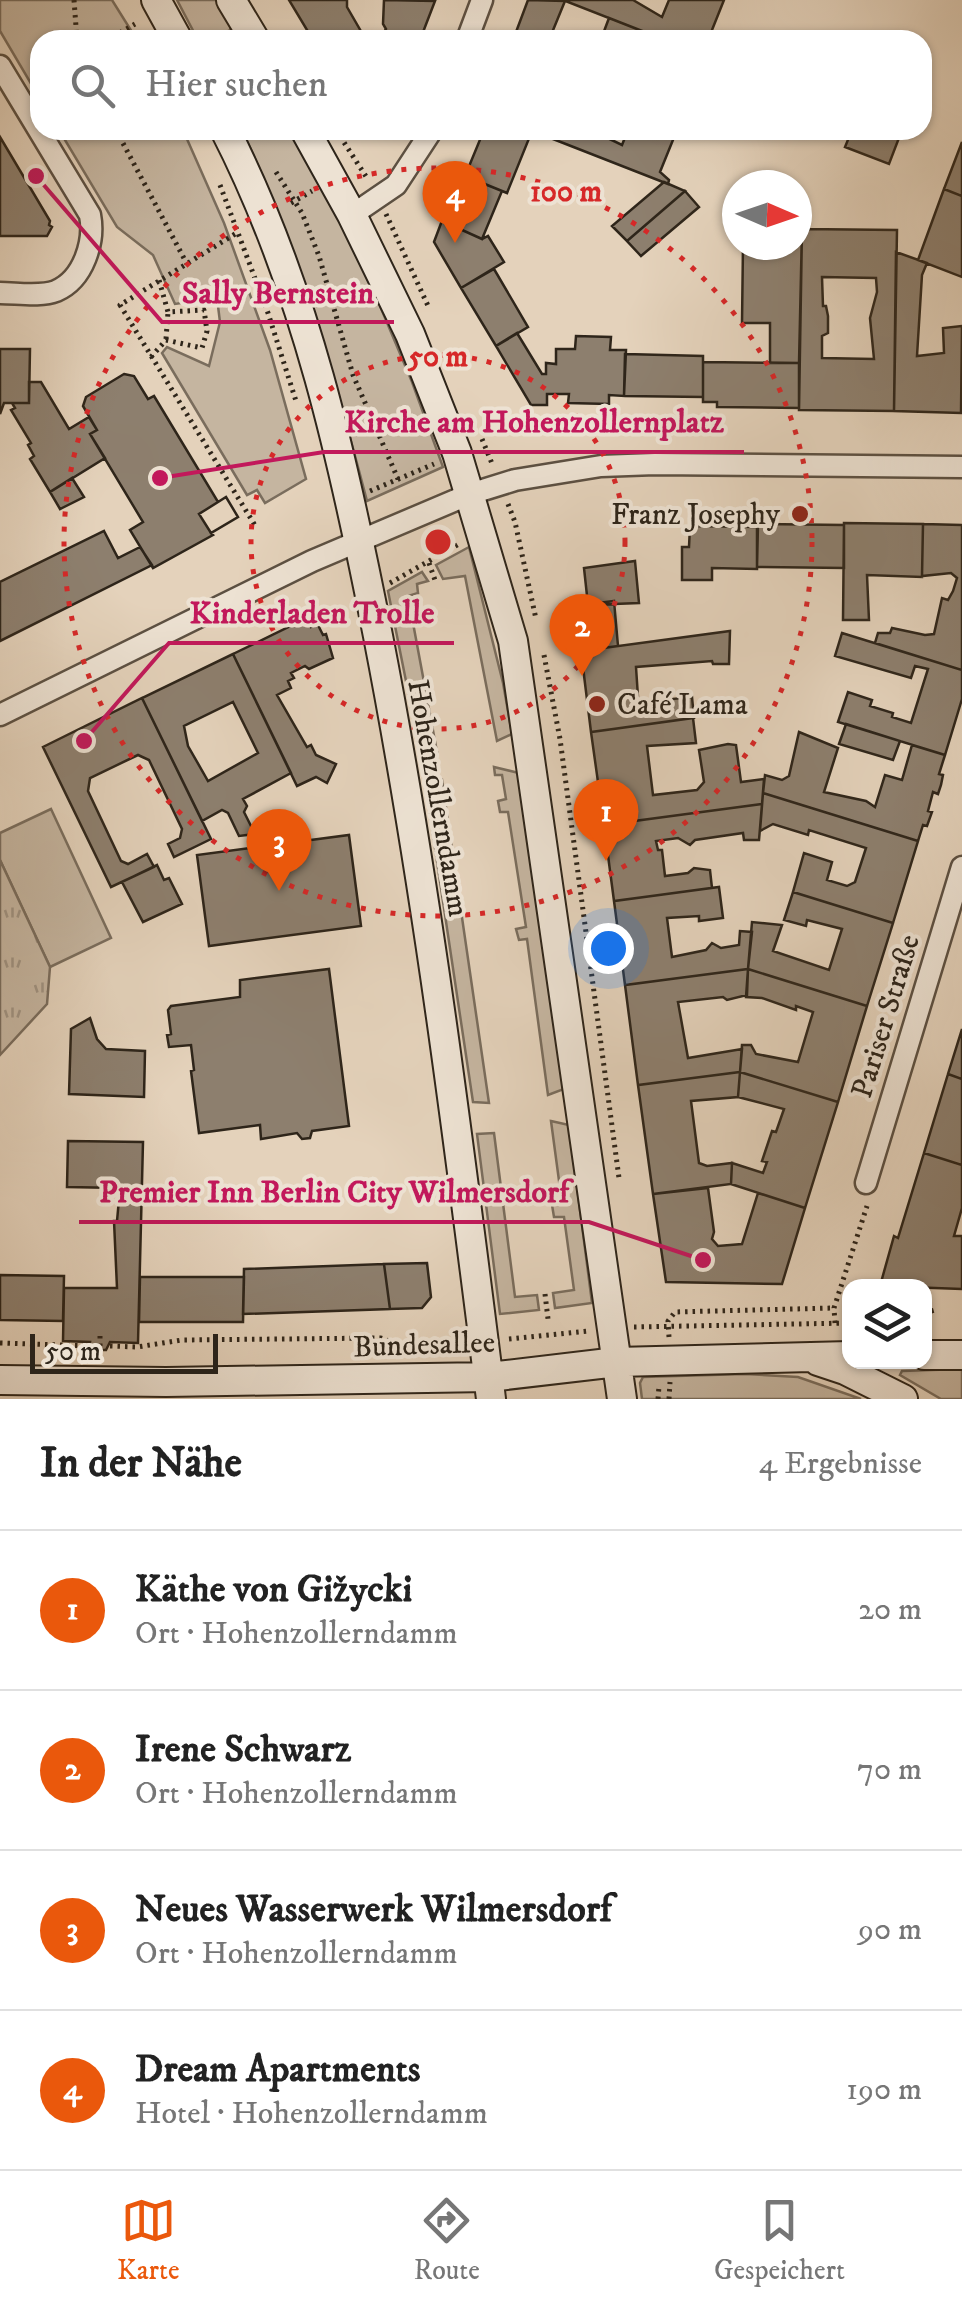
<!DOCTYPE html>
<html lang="de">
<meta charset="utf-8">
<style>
body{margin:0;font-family:"IM FELL DW Pica",serif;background:#f6f6f6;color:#222}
.controls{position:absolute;right:30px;bottom:30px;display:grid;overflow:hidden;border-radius:20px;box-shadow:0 2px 8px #0004}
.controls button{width:90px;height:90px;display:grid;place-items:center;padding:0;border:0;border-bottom:2px solid #e0e0e0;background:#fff;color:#222;font:50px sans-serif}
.compass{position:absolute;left:722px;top:170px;width:90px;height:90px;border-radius:50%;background:#fff;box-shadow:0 2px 8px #0004;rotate:92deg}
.scale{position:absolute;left:30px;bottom:25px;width:188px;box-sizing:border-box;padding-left:10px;border:5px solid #2e251a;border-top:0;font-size:28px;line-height:35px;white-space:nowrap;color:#2e251a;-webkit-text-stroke:8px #ede2d3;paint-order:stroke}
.you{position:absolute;left:608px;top:948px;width:35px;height:35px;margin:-25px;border:8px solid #fff;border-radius:50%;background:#1a73e8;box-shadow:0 0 0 15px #1a73e833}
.badge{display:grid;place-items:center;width:65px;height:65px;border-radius:50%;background:#ea580c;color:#fff;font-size:32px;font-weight:700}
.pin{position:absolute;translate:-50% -82px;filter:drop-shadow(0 2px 5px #0008)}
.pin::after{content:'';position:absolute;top:52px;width:35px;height:30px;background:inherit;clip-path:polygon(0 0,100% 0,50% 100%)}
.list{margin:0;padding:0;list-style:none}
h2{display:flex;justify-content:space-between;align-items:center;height:130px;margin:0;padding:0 40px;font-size:42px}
h2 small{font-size:32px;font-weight:400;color:#767676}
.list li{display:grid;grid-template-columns:65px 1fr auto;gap:30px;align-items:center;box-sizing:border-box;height:160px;padding:0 40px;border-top:2px solid #e0e0e0}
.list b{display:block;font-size:38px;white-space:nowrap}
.list p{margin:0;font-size:32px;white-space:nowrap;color:#767676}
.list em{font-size:32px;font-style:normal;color:#767676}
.icon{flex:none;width:55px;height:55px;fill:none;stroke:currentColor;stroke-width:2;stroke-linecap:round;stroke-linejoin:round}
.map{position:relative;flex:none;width:962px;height:1399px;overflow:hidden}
.search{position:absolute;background:#fff;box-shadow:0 2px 8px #0004;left:30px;right:30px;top:30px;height:110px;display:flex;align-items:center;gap:25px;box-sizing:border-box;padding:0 35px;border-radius:30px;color:#767676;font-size:38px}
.sheet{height:770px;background:#fff}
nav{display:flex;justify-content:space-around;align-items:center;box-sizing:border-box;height:140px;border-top:2px solid #e0e0e0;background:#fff;font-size:28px;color:#767676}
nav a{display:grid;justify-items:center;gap:5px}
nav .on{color:#ea580c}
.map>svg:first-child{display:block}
</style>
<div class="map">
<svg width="962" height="1399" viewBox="0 0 962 1399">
<defs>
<pattern id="park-tufts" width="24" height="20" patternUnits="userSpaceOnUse" patternTransform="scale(2.5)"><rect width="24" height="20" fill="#c5b5a0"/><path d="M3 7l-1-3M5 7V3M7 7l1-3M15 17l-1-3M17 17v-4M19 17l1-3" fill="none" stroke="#a09382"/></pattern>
</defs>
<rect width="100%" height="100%" fill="#e4d2bb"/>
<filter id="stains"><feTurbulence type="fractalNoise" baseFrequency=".002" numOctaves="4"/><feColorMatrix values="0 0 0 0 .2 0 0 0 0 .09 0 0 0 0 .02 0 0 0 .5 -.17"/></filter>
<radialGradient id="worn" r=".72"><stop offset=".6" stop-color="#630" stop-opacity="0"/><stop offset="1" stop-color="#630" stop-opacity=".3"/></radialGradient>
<!-- green -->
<path fill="#c5b5a0" stroke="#7a6d5d" stroke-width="2.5" d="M0,0H112L137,40H40V99L0,31Z
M177,0H216L231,26L230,30L211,40H198Z
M59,130H183L224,223L270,350L306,479L265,503L257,490L247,495L162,353L167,347L209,366L220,322L217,298L175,304L153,255L117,227Z
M242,130H292L364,268L412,382L443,467L367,501C334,375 298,249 242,130Z
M469,547L503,683L512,734L497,741L465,576L443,579L436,565Z
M422,572L428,581L417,584L418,593L408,596L437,752L420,751L388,591Z
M494,767L519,773L532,847L564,1089L548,1095L527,939L519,940L516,929L526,927L508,812H500L498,801L506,799L502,775H495Z
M442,780L489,1103L473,1102L426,788Z
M51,809L111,938L50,967L0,860V833Z
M551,1121L569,1125L592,1303L555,1308L553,1293L574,1290L564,1217H554L552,1205L562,1203Z
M494,1133L515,1297L537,1295L539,1310L500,1314L477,1134Z
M962,1369V1399H941L900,1375L902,1371Z
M745,1374L798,1377L861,1399H642L640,1383L643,1377Z"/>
<!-- park -->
<path fill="url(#park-tufts)" stroke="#7a6d5d" stroke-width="2.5" d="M0,860L50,967L47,1004L0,1055Z"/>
<!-- building -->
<path fill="#8d7f6e" stroke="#2e251a" stroke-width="2.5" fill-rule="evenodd" d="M289,0H347V7L366,40H313Z
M384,0L435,1L420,40H370H379L386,29L383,24Z
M528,0L565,1L549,40H513Z
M563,0H633L662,17L669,0H724L708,40H665Z
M609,18L660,38L659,40H619L603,34Z
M484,130L532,131L507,193L465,176Z
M530,130H591L622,145L628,130H677L660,172L669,180L668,184Z
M852,130L865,135L867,130H902L889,164L845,147Z
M0,137L50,221L49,225L52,227L47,236H0Z
M962,142V196L944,189Z
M465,176L502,191L482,239L451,225L454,218L449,216L454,204L449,202L454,190L459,192Z
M664,182L685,191L627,241L612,226Z
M944,189L962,196V277L918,260Z
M685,191L699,207L641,256L627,241Z
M446,210L454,218L451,225L482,239L488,236L504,262L461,288L434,242Z
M797,229H802L799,363H770V323H742L743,245H797Z
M802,229L897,230L894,411L799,410ZM822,277L876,278L877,292L870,318L874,359L822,358V336L828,333V316L826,306H823Z
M896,252L927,263L922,275L917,356L944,353L943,328L962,326L961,413L894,411Z
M494,269L528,327L496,346L461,288Z
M517,333L542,374H546V363L556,364V349H575L576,336L611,337L610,350H626L624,396L609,395V404L568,403L569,394H547V405H531L496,346Z
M0,349H30L29,403H4L0,414Z
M625,354L703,356V397L624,396Z
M703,362L799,363V408L717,407V402H703Z
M124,374L134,376L148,399L154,396L218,502L226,497L238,517L211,533L213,535L153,568L130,530L143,522L90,434L97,430L83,406L86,397Z
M29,382H41L69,429L89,417L97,430L90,434L105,458L50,492L30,459L34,456L28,445L31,443L11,410L15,408L12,403H29Z
M72,478L84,497L60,509L50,492Z
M226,497L238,517L211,533L199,514Z
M844,523L923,524L922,577L867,575L869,620H843Z
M758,524L844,525V568L757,567Z
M923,524L962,525V670L875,643L878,633H890L892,628L925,635L934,634L942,598L948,600L953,591L957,578L951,573L922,576Z
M690,526L757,527V569L712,568V580H682V547H689Z
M104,531L118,558L140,547L152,565L0,641V582Z
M635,561L639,603L588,605L584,568Z
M614,601L618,646L581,651L575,606Z
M307,618L311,627L317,623L323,635L326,634L333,658L309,669L305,666L291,673L294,678L288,681L291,688L277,695L307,747L311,745L316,755L336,764L327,783L316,777L297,786L233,654Z
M730,631L729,664H713L712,661L636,667L638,697L642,702L692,697L694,718L591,732L581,651Z
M842,633L962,670V699L945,755L838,722L848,692L872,700L870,706L893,713L892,717L911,723L928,669L915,666L911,678L835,656Z
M233,654L291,773L243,799L247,806L244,812L255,834L239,836L228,813L222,810L202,821L142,698ZM233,702L258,753L208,781L188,746L184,726Z
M142,698L211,839L174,857L168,844L180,838L182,829L149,760L138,755L90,778L88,791L121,861L128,864L147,854L154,867L111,887L43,747Z
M693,718L696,743L647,746L653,795L697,790L704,782L699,750L728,744L736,745L741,782L764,779L762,804L604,825L591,732Z
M846,724L900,741L893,760L839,744Z
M799,732L838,748L824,792L866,801L875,807L885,775L902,780L912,745L945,755L939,774L943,775L941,785L938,794L933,792L928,811L932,812L927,826L923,825L918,841L763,793L765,775L782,780L789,776Z
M763,793L918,841L893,923L793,892L804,853L832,862L827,880L847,886L855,882L866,848L809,830L808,835L773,824L760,831Z
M762,804L759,840H744L743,833L695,840L690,845L678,838L656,841L658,850H662L665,876L688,873L694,868L710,870L712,888L614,901L604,825Z
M349,835L361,926L209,946L197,855Z
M157,865L164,880L169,878L182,904L143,922L122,882Z
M719,887L723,918L699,921V916L667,918L672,957L706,950L712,943L721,948L739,945L740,931L752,932L748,969L625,985L614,901Z
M793,892L893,923L867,1006L748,969L752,922L782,925L773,951L829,970L842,929L807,920L806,926L784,920Z
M329,969L349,1126L312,1131L310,1138L302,1139L297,1133L261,1139L260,1125L199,1133L191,1071L194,1070L191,1045L169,1047L167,1035L171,1034L168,1010L171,1006L240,997V980Z
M748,969L867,1006L838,1102L740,1072L742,1045H751L756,1054L798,1062L813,1012L796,1006V1010L762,998L746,997Z
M748,969L747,995L727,1000L723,997L678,1002L688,1058L742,1049L740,1072L638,1085L625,985Z
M90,1018L97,1039L106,1049L145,1051L144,1097L69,1094L71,1029Z
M962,1029V1079L948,1074Z
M740,1072L838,1102L805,1208L731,1184L732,1163L763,1173L767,1162L762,1161L772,1131L776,1132L784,1109L738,1097Z
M740,1072L738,1097L691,1101L699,1163L707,1166L732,1163L731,1184L653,1194L638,1085Z
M948,1074L962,1079V1165L924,1153Z
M68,1141L143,1142L138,1343L110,1342L106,1350H94L89,1347L90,1342L63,1341L64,1288H117L114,1221H117L120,1188L67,1187Z
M924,1153L962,1165V1208L954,1236H962V1289L880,1286L894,1236L898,1238Z
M708,1188L714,1232L712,1239L718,1246L742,1244L758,1193L805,1208L782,1284L666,1282L653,1194Z
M427,1263L431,1297L422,1308L390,1309L384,1264Z
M384,1264L390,1309L243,1314L244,1269Z
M0,1275L64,1276L63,1321L0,1320Z
M140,1277H244L243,1322H139Z"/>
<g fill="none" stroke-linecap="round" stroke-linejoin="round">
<defs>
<path id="minor" d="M467,40L482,0
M0,66L90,215C95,241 84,279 56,291C41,297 17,293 0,293
M352,215L396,185L432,130
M0,715L312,561L470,494L515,480L601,466L655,464L962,467
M866,1183L962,867"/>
<path id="secondary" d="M156,0L178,40
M231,0L255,40
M225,130C306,288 344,463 378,636C427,888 459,1144 491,1399
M305,130L352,215L410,334L457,453L513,641L622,1399
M924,1355H962
M818,1361L845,1370L903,1399
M0,1380L166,1382L489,1377L617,1362L850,1356"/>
</defs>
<!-- minor casing -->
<use href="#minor" stroke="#5c5042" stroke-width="25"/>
<!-- secondary casing -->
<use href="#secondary" stroke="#2e251a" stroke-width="32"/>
<!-- path -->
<path stroke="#2e251a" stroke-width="5" stroke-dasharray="2.5 5" stroke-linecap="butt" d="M74,0L77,40
M107,40L135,24
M116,130L187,264
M336,130L367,178
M276,172L302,213L319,256L353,375L398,479
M220,185L268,313L296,401
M291,203L312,191
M386,214L429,308
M235,234L120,305L256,527
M166,339L168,312
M151,357L166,340L202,348L207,331L204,310L168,312L159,280
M482,439L493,466
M370,491L434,464
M508,504L515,522L536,619
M429,563L436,583
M390,583L459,544
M544,655L560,739L619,1178
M545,1294L548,1319
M924,1313L935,1310
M835,1323L834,1308L867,1206
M634,1327L850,1323
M669,1337L668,1321L675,1312L834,1308
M509,1339L588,1331
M0,1343L89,1346
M100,1346V1332
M110,1346L137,1347L182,1340L381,1338L419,1352
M658,1399L659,1386
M669,1399L670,1382"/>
<!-- minor -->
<use href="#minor" stroke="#ede2d3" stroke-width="20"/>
<!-- secondary -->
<use href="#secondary" stroke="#ede2d3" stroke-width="28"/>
</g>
<!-- distance rings -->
<g fill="none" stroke="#d62828" stroke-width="5" stroke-dasharray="5 10">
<circle cx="438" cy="542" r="187"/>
<circle cx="438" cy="542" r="374"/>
</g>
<!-- markers -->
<g fill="#8f2418" stroke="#ede2d3" stroke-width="4">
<circle cx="800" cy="514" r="10"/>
<circle cx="597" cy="704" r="10"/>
</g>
<g text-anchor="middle" stroke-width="8" stroke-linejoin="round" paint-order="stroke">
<!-- poi labels -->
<g font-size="30" fill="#2e251a" stroke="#ede2d3" text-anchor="end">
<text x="780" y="524">Franz Josephy</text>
<text x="617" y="714" text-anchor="start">Café Lama</text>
</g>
<!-- street labels -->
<g font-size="30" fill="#2e251a" stroke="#ede2d3">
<text transform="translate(439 798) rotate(80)" y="10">Hohenzollerndamm</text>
<text transform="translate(885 1016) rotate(-73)" y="10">Pariser Straße</text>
<text transform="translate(424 1344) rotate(-2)" y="10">Bundesallee</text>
</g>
</g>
<circle cx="438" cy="542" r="15" fill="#d62828" stroke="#ede2d3" stroke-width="5"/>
<g font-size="30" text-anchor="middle" font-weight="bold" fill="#d62828" stroke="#ede2d3" stroke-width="8" stroke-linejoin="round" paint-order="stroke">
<text x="566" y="201">100 m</text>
<text x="438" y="366">50 m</text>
</g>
<!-- callouts -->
<path fill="none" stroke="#c2185b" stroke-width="4" d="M36 176L162 322H394M160 478L324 452H744M84 741L169 643H454M703 1260L589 1222H79"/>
<g fill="#c2185b" stroke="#ede2d3" stroke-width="4">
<circle cx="36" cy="176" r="10"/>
<circle cx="160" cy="478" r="10"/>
<circle cx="84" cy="741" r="10"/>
<circle cx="703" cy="1260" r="10"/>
</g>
<g font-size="32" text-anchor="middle" font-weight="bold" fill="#c2185b" stroke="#ede2d3" stroke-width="8" stroke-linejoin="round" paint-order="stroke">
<text x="278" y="303">Sally Bernstein</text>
<text x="534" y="432">Kirche am Hohenzollernplatz</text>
<text x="312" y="623">Kinderladen Trolle</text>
<text x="334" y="1202">Premier Inn Berlin City Wilmersdorf</text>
</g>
<rect width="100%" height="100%" filter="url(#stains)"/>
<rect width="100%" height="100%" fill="url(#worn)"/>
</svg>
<div class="controls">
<button><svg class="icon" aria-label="layers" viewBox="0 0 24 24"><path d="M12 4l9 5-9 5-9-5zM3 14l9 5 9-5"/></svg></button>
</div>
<svg class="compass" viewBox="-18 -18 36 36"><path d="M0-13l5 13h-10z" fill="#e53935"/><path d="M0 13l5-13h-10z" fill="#767676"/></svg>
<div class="scale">50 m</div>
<div class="you"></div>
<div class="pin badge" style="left:606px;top:861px">1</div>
<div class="pin badge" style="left:582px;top:676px">2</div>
<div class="pin badge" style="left:279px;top:891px">3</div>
<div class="pin badge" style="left:455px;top:243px">4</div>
<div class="search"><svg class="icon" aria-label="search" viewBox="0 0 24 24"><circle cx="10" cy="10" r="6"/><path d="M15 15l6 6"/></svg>Hier suchen</div>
</div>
<section class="sheet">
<h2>In der Nähe<small>4 Ergebnisse</small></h2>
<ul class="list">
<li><span class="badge">1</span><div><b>Käthe von Gižycki</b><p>Ort · Hohenzollerndamm</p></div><em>20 m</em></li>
<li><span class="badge">2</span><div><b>Irene Schwarz</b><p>Ort · Hohenzollerndamm</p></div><em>70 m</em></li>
<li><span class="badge">3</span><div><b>Neues Wasserwerk Wilmersdorf</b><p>Ort · Hohenzollerndamm</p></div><em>90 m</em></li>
<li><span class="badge">4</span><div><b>Dream Apartments</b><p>Hotel · Hohenzollerndamm</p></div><em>190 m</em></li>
</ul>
</section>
<nav>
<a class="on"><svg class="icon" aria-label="map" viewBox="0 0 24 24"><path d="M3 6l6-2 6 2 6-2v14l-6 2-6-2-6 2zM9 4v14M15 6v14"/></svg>Karte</a>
<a><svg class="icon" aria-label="directions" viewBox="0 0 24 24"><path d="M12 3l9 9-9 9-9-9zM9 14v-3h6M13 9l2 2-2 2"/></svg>Route</a>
<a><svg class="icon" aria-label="saved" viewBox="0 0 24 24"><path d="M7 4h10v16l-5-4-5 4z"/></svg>Gespeichert</a>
</nav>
